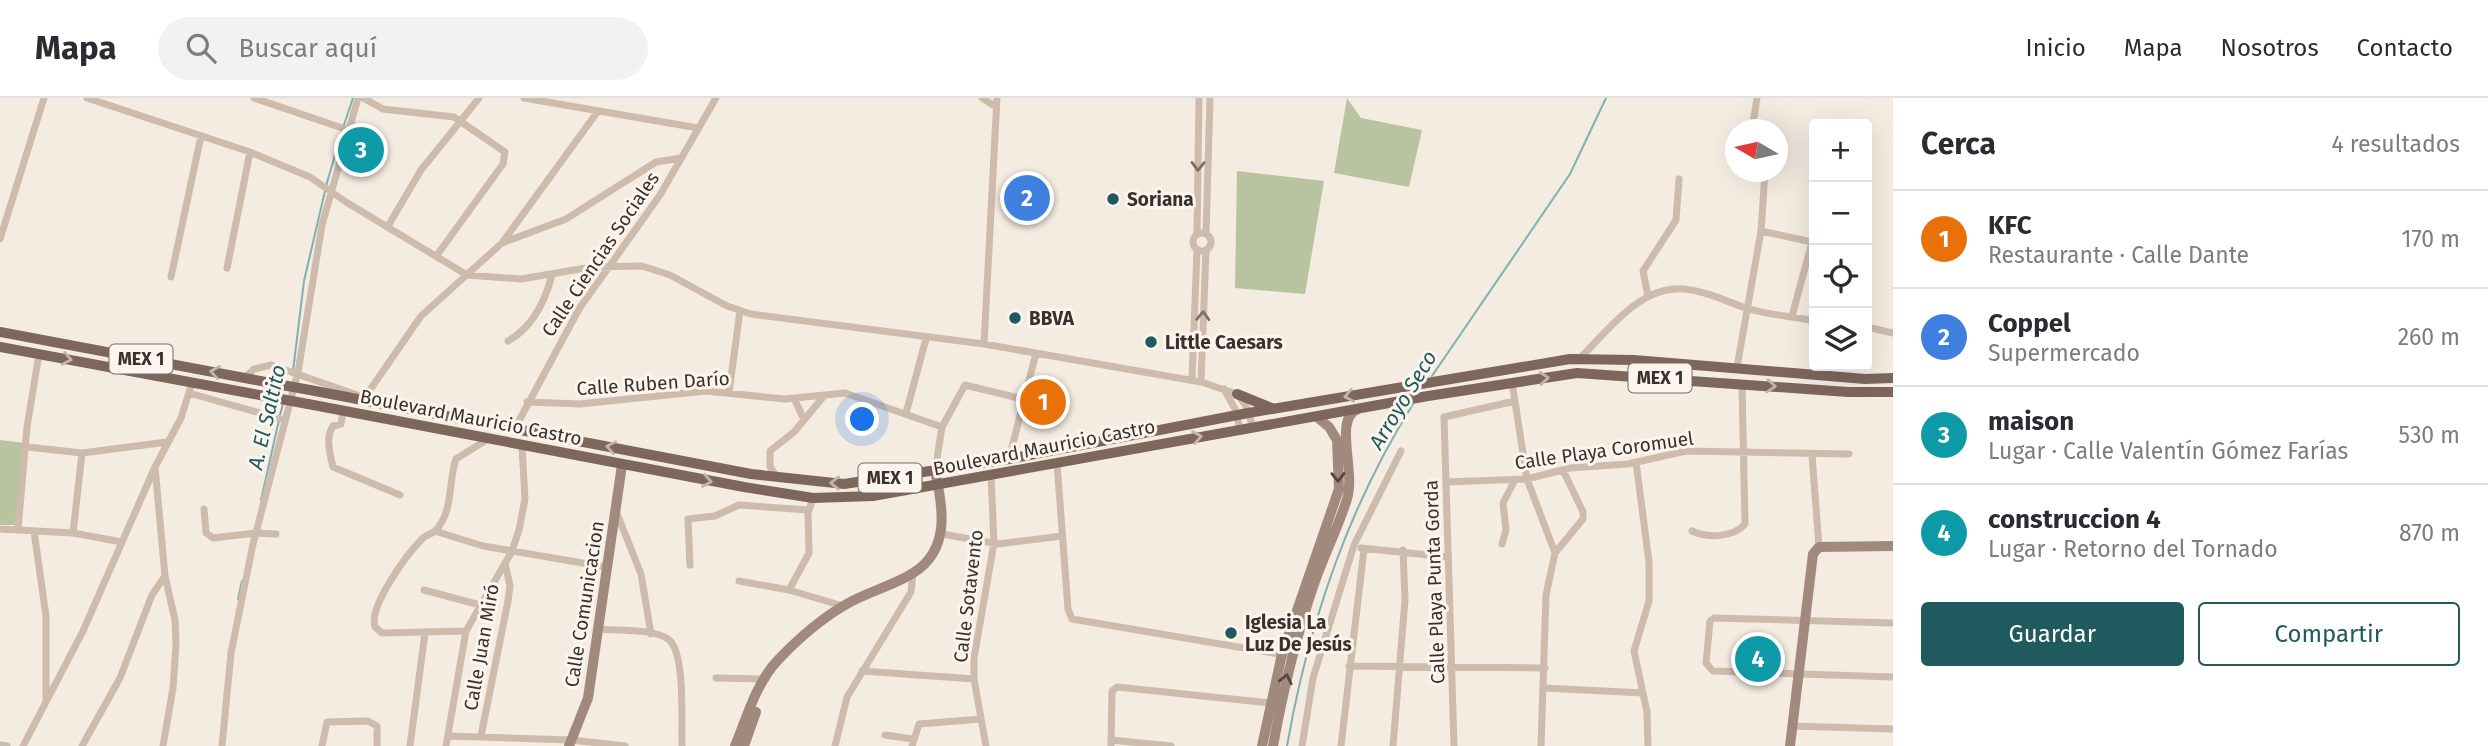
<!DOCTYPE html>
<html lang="es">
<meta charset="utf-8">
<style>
body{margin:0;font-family:"Fira Sans",sans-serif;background:#f2f2f3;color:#2b2b33}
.controls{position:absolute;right:21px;top:21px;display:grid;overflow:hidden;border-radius:7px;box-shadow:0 7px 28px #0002}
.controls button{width:63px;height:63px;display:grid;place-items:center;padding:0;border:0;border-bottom:2px solid #e1e1e2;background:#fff;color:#2b2b33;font:35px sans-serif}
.compass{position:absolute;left:1725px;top:21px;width:63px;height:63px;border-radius:50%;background:#fff;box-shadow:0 7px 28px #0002;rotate:279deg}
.you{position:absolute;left:863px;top:322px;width:24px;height:24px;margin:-18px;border:5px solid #fff;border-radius:50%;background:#1a73e8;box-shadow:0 0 0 10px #1a73e833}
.badge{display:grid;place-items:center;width:46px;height:46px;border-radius:50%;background:#1f5a5e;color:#fff;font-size:23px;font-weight:700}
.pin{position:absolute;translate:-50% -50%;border:4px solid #fff;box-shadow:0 2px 7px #0006}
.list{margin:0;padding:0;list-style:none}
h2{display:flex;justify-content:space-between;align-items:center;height:91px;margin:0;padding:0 28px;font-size:30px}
h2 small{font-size:23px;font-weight:400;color:#7c7c81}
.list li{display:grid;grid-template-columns:46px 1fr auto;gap:21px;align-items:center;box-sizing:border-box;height:98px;padding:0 28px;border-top:2px solid #e1e1e2}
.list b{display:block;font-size:26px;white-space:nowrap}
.list p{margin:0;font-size:23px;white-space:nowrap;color:#7c7c81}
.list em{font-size:23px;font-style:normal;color:#7c7c81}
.actions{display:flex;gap:14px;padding:21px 28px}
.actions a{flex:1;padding:16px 0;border:2px solid #1f5a5e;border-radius:7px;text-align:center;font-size:24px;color:#1f5a5e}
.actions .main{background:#1f5a5e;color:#fff}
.icon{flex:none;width:38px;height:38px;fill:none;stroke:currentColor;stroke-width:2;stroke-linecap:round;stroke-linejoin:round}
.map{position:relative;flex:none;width:1893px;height:648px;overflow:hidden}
header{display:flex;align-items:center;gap:42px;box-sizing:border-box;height:98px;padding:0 35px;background:#fff;border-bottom:2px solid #e1e1e2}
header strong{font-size:33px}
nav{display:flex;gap:38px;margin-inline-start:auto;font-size:24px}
.search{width:490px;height:63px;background:#f2f2f3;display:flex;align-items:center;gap:18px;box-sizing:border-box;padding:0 24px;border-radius:38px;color:#7c7c81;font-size:26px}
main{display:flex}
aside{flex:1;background:#fff}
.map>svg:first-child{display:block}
</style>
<header>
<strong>Mapa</strong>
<div class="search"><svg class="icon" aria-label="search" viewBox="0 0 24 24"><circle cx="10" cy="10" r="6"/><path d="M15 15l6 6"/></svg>Buscar aquí</div>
<nav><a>Inicio</a><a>Mapa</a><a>Nosotros</a><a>Contacto</a></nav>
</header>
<main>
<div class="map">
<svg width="1893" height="648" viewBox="0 0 1893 648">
<rect width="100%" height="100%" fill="#f4ebe1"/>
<!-- green -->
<path fill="#b8c4a0" d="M1347,0L1361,20L1422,32L1409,89L1334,75Z
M1237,73L1324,83L1305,196L1235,190Z
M0,342L24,345L15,427H0Z"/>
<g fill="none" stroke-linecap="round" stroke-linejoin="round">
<!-- stream -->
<path stroke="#7fb0b2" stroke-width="2" d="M344,27L353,0
M326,88L342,33
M293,273L304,183L325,93
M1432,278L1570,76L1606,0
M280,317L283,306
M261,402L279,322
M238,501L242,483
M1287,648C1308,528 1348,410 1413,306"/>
<!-- street -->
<path stroke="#cdbbac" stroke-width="7" d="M87,0L250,54L310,79L346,104L467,177L521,181L592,169L642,168L670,177L727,208L751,216L984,246L1201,284L1237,296L1246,308L1253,329
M254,0L348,32
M363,0L383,11L454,19L505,54L503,66L437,157
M524,0L698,30
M982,0L996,9
M1752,32L1757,0
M388,128L421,72L479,0
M1761,133L1812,144L1792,218
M1193 144a9 9 0 1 1 18 0a9 9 0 1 1-18 0Z
M1197,136L1199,0
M1206,136L1210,0
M0,141L44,0
M502,145L566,121L656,64L681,60
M227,170L250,54
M171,179L201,38
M1648,198L1643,173L1676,122L1679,81
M1867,229L1893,235
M508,243C533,229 545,204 552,177
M984,246L997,0
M1580,260C1608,233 1640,187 1684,191C1706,193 1725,203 1746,210C1767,217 1792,218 1814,223
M1737,269L1761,133L1765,74
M244,280L254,271L271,267L363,299
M1192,282L1197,151
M1201,284L1206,152
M1512,284L1527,381L1555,455L1546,497L1541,648
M1224,291L1235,311L1240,331
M729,294L740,213
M189,295L285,322
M794,300L804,322
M363,302L421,218L502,145L598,13
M527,304L580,306L706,293L785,301L845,295L942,329
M343,312L341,326L333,328C325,340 330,355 333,369L400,397
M906,315L926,241
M514,332L579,211L660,97L716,0
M27,349L82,355L167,344
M1812,357L1819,449
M1009,361L1036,255
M1636,364L1649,464V503L1634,553L1647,614L1648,648
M1057,365L1068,511L1072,521L1285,557
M155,369L165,478L175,522L176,546L173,590L163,648
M935,373L942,329L965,287L1023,301
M777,379L770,369V353L794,334L824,298
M1446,384L1527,381L1570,370L1628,366L1686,353L1849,356
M204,411L206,435L213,440L256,435L276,436
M616,413L641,476L651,536
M0,431L73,435L122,444
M18,431L27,329L39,256
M34,433L46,518V602
M435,433L483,448L606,469
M1692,433C1707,440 1733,440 1745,426L1742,286
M73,435L82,355
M942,436L998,446L1062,438
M1502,446L1506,432L1503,405L1515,382
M1361,450L1447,459
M1555,455L1583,421V414L1563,372
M690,467L688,421L715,418L739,407L808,412
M739,483L789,492L843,508
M424,492L480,507
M789,492L809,455L808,415L813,400
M1893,525L1714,520L1710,523L1706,565L1713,573L1893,579
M598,531C618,533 651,530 668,541C686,553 681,626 682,648
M466,533L382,535L375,529C368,509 407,456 422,441C425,437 432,436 435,433C454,414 448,383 456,361L488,341
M1349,568L1545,570
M862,573L974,581
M716,580L766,581
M1545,590L1643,595
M1792,628L1893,631
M885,637L913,641
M448,638L571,642L625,648
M481,638L508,503L510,488L505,465
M1111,642L1171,648
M0,647L7,648
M23,648L83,533L155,369L181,320L192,285
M82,648L120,580L152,497L165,478
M222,648L231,555L253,446L298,274L322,127L358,0
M322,648L327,624L368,623L377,628V648
M410,648L425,535
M446,648L466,533L512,453L519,432L525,401L522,348
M835,648L847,599L911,494L913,475
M912,648L919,626L981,621
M986,648L974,581V560L994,445L991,378
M1111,648L1112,593L1117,589L1270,605
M1302,648L1313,580L1354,447L1401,353
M1341,648L1364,451
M1393,648L1405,502L1403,452
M1454,648L1444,319L1515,303"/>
<!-- secondary -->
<path stroke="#a18a7d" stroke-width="10" d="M569,648L588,600L622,367
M735,648C747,619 756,585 778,562C797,542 821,521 845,507C866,494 893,488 913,475C951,452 943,408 935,373
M744,648L756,614
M1262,648L1282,556L1339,391L1337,342L1329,329L1317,319
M1273,648C1283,593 1296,539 1314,486C1324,457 1338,430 1347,401C1356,373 1333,320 1358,311
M1790,648L1813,456L1819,449L1893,448"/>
<!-- primary -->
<path stroke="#7d675c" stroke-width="10" d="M0,234L282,287
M0,249L281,301
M310,292L751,376L844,386L1009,361L1248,315L1570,261L1634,262L1865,281L1893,280
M1237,296L1274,311
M308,306L744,389L813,400L873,398L1428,298L1577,275L1848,294H1893"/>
<!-- primary-bridge -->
<path stroke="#7d675c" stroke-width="10" d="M282,287L310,292
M281,301L308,306"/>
</g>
<!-- one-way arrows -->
<defs><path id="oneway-chevron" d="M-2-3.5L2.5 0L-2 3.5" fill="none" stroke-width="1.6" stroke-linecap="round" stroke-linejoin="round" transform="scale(1.75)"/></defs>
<g stroke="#7d6f65">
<use href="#oneway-chevron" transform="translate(1198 68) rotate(91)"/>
<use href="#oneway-chevron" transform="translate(1203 218) rotate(-88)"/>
</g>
<g stroke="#c2b5ac">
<use href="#oneway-chevron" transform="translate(67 261) rotate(11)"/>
<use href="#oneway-chevron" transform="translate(215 274) rotate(-170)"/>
<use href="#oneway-chevron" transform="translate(1544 280) rotate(-5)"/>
<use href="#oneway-chevron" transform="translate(1771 288) rotate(4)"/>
<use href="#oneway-chevron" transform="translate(1349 298) rotate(169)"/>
<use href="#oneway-chevron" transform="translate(1197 339) rotate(-10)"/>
<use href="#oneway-chevron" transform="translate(611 349) rotate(-169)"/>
<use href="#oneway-chevron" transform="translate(707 383) rotate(10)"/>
<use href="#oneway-chevron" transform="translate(835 385) rotate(-179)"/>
</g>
<g stroke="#544640">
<use href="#oneway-chevron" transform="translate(1338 379) rotate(89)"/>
<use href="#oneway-chevron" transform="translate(1286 581) rotate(-77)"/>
</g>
<!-- markers -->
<g fill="#1f5a5e" stroke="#fbf5ee" stroke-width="2.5">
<circle cx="1113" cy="101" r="7"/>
<circle cx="1015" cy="220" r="7"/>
<circle cx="1151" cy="244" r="7"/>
<circle cx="1231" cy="535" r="7"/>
</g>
<g text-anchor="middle" stroke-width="6" stroke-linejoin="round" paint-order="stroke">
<!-- shield labels -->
<g fill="#fbf5ee" stroke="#756b66" stroke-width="2">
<rect x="109.5" y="246.5" width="63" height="29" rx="5"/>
<rect x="1628.5" y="265.5" width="63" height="29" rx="5"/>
<rect x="858.5" y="365.5" width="63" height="29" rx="5"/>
</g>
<g font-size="18" font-weight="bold" fill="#3b302b">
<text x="141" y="267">MEX 1</text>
<text x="1660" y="286">MEX 1</text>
<text x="890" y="386">MEX 1</text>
</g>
<!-- poi labels -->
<g font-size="19" font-weight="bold" fill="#3b302b" stroke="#fbf5ee" text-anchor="start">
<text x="1127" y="108">Soriana</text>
<text x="1029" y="227">BBVA</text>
<text x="1165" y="251">Little Caesars</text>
<text x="1245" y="531">Iglesia La<tspan x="1245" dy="22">Luz De Jesús</tspan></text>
</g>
<!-- street labels -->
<g font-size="19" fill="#3b302b" stroke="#fbf5ee">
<text transform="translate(600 156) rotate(-56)" y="7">Calle Ciencias Sociales</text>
<text transform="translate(653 285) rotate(-4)" y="7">Calle Ruben Darío</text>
<text transform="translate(471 319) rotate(11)" y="7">Boulevard Mauricio Castro</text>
<text transform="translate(1044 349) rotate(-11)" y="7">Boulevard Mauricio Castro</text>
<text transform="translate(1604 352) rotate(-8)" y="7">Calle Playa Coromuel</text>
<text transform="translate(1434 484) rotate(-92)" y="7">Calle Playa Punta Gorda</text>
<text transform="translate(968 498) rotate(-83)" y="7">Calle Sotavento</text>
<text transform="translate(584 506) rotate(-81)" y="7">Calle Comunicacion</text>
<text transform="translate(481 549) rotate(-80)" y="7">Calle Juan Miró</text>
</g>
<!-- water labels -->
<g font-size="21" font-style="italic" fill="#1f5a5e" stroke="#fbf5ee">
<text transform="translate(1403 302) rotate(-59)" y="7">Arroyo Seco</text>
<text transform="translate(267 319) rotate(-77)" y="7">A. El Saltito</text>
</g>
</g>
</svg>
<div class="controls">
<button>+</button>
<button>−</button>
<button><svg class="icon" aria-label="locate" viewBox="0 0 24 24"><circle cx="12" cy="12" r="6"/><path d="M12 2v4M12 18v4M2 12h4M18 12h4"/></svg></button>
<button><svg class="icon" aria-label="layers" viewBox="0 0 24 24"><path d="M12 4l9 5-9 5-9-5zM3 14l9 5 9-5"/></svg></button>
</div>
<svg class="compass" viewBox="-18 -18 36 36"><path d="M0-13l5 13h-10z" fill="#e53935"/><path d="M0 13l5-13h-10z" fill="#7c7c81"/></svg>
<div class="you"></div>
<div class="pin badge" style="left:1043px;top:304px;background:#e8710a">1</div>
<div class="pin badge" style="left:1027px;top:100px;background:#3f7fe0">2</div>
<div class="pin badge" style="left:361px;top:52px;background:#0f9aa8">3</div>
<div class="pin badge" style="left:1758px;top:561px;background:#0f9aa8">4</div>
</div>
<aside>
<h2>Cerca<small>4 resultados</small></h2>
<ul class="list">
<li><span class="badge" style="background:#e8710a">1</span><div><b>KFC</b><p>Restaurante · Calle Dante</p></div><em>170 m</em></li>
<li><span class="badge" style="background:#3f7fe0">2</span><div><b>Coppel</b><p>Supermercado</p></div><em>260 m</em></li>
<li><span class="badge" style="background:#0f9aa8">3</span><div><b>maison</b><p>Lugar · Calle Valentín Gómez Farías</p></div><em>530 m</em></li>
<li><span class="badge" style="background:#0f9aa8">4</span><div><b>construccion 4</b><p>Lugar · Retorno del Tornado</p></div><em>870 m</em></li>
</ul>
<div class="actions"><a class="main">Guardar</a><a>Compartir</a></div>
</aside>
</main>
